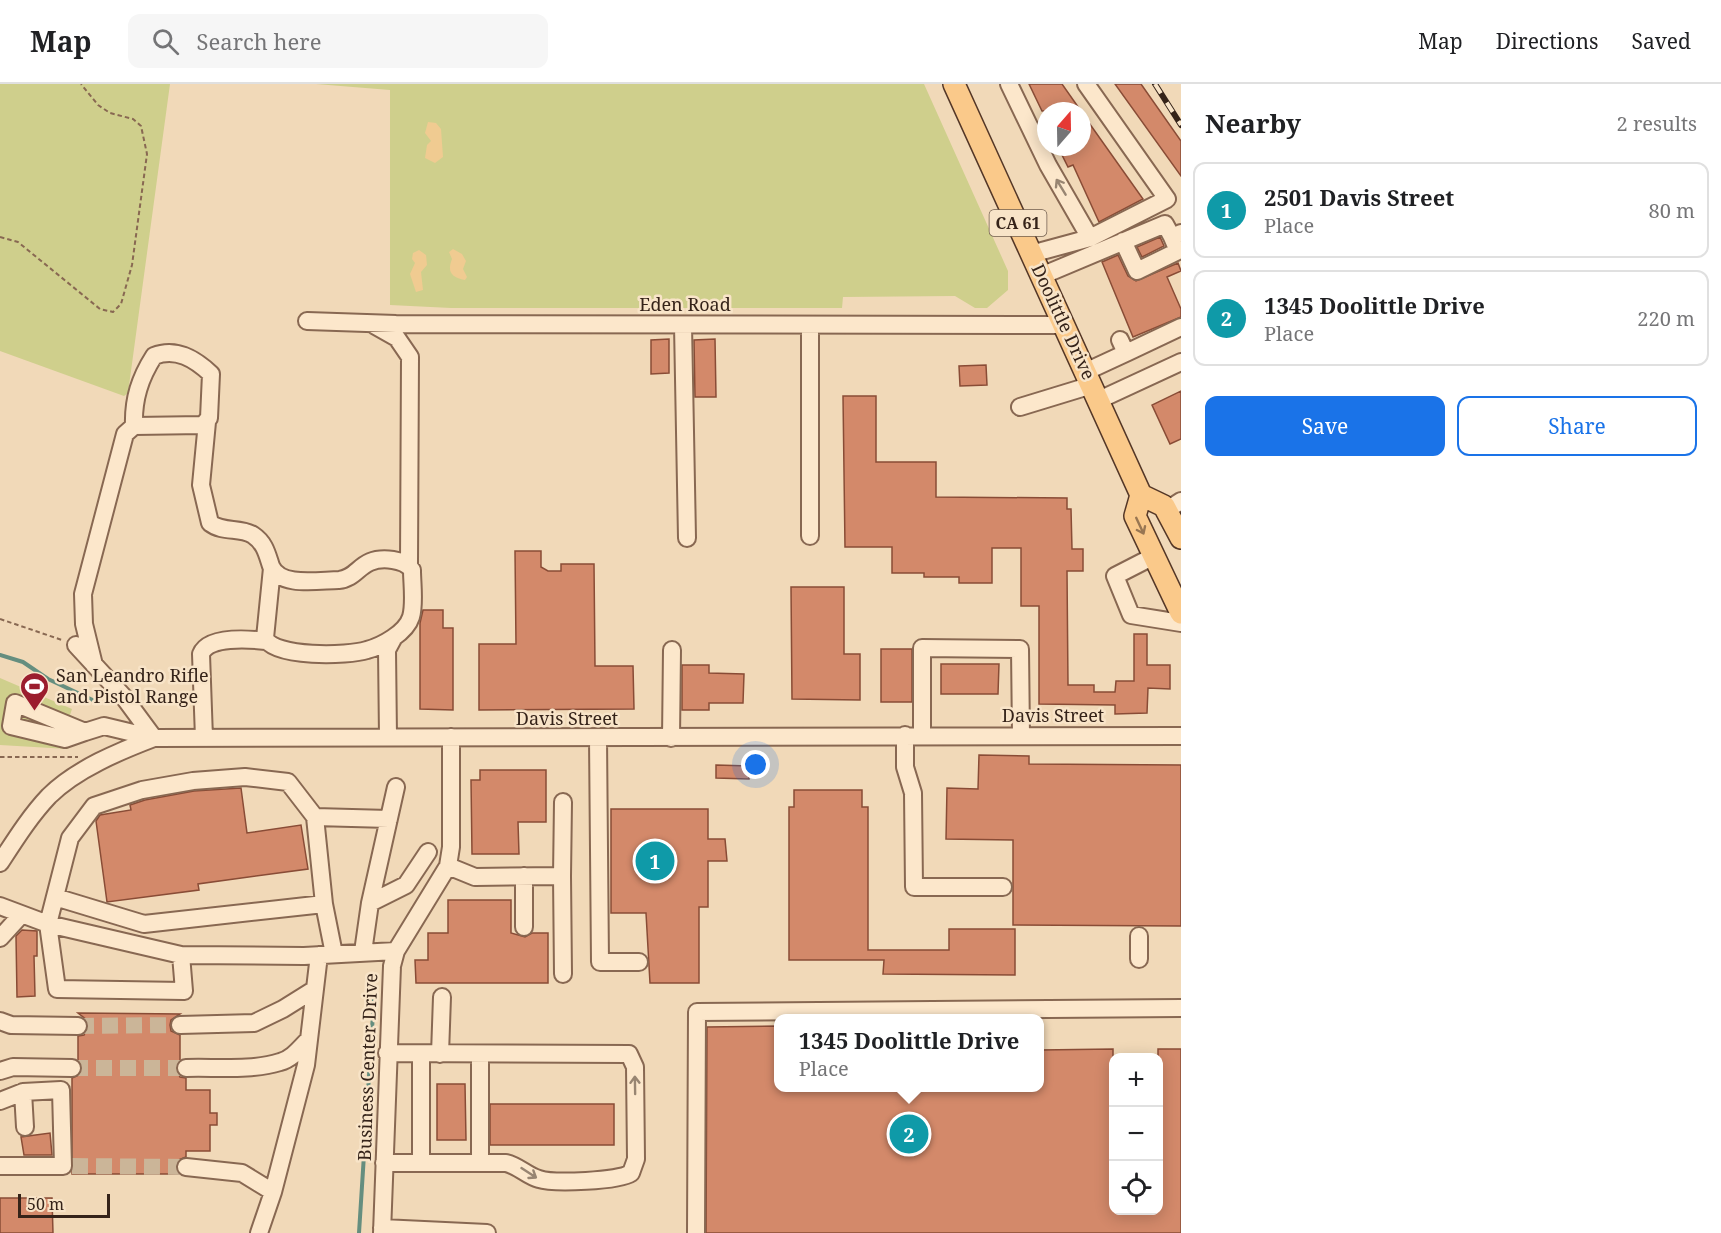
<!DOCTYPE html>
<meta charset="utf-8">
<style>
body{margin:0;font-family:"Noto Serif",serif;background:#f6f6f6;color:#202124}
.controls{position:absolute;right:18px;bottom:18px;display:grid;overflow:hidden;border-radius:12px;box-shadow:0 3px 15px #0003}
.controls button{width:54px;height:54px;display:grid;place-items:center;padding:0;border:0;border-bottom:2px solid #e0e0e0;background:#fff;color:#202124;font:30px sans-serif}
.compass{position:absolute;left:1037px;top:18px;width:54px;height:54px;border-radius:50%;background:#fff;box-shadow:0 3px 15px #0003;rotate:20deg}
.scale{position:absolute;left:18px;bottom:15px;width:92px;box-sizing:border-box;padding-left:6px;border:3px solid #352319;border-top:0;font-size:16px;line-height:21px;white-space:nowrap;color:#352319;-webkit-text-stroke:4px #f8e4c8;paint-order:stroke}
.you{position:absolute;left:756px;top:681px;width:21px;height:21px;margin:-15px;border:4px solid #fff;border-radius:50%;background:#1a73e8;box-shadow:0 0 0 9px #1a73e833}
.badge{display:grid;place-items:center;width:39px;height:39px;border-radius:50%;background:#1a73e8;color:#fff;font-size:20px;font-weight:700}
.pin{position:absolute;translate:-50% -50%;border:3px solid #fff;box-shadow:0 2px 6px #0006}
.popup{position:absolute;left:774px;top:930px;width:270px;height:78px;box-sizing:border-box;display:grid;place-content:center;border-radius:12px;background:#fff;filter:drop-shadow(0 2px 4px #0005);font-size:20px;white-space:nowrap;color:#757577}
.popup b{font-size:22px;color:#202124}
.popup::after{content:'';position:absolute;left:50%;top:100%;margin-left:-12px;border:12px solid transparent;border-top-color:#fff}
.list{margin:0;padding:0;list-style:none}
h2{display:flex;justify-content:space-between;align-items:center;height:78px;margin:0;padding:0 24px;font-size:26px}
h2 small{font-size:20px;font-weight:400;color:#757577}
.list li{display:grid;grid-template-columns:39px 1fr auto;gap:18px;align-items:center;box-sizing:border-box;height:96px;margin:0 12px 12px;padding:0 12px;border:2px solid #e0e0e0;border-radius:12px}
.list b{display:block;font-size:22px;white-space:nowrap}
.list p{margin:0;font-size:20px;white-space:nowrap;color:#757577}
.list em{font-size:20px;font-style:normal;color:#757577}
.actions{display:flex;gap:12px;padding:18px 24px}
.actions a{flex:1;padding:14px 0;border:2px solid #1a73e8;border-radius:12px;text-align:center;font-size:21px;color:#1a73e8}
.actions .main{background:#1a73e8;color:#fff}
.icon{flex:none;width:33px;height:33px;fill:none;stroke:currentColor;stroke-width:2;stroke-linecap:round;stroke-linejoin:round}
.map{position:relative;flex:none;width:1181px;height:1149px;overflow:hidden}
header{display:flex;align-items:center;gap:36px;box-sizing:border-box;height:84px;padding:0 30px;background:#fff;border-bottom:2px solid #e0e0e0}
header strong{font-size:28px}
nav{display:flex;gap:33px;margin-inline-start:auto;font-size:21px}
.search{width:420px;height:54px;background:#f6f6f6;display:flex;align-items:center;gap:15px;box-sizing:border-box;padding:0 21px;border-radius:12px;color:#757577;font-size:22px}
main{display:flex}
aside{flex:1;background:#fff}
.map>svg:first-child{display:block}
</style>
<header>
<strong>Map</strong>
<div class="search"><svg class="icon" aria-label="search" viewBox="0 0 24 24"><circle cx="10" cy="10" r="6"/><path d="M15 15l6 6"/></svg>Search here</div>
<nav><a>Map</a><a>Directions</a><a>Saved</a></nav>
</header>
<main>
<div class="map">
<svg width="1181" height="1149" viewBox="0 0 1181 1149">
<rect width="100%" height="100%" fill="#f1d9b8"/>
<!-- green -->
<path fill="#cfcf8c" d="M0,0H170L128,309L124,312L0,267Z
M316,0H924L1008,187V206L987,224H975L955,212L843,213L842,224H451L390,221V6Z
M0,594L72,625L70,631L79,635L68,665L0,661Z"/>
<!-- sand -->
<path fill="#f0cb91" d="M428,38L436,39L441,45L443,73L435,79L425,74L427,61L431,57L425,49Z
M453,165L462,170L466,177L463,185L467,193L465,196C451,193 447,188 452,175L449,168Z
M419,166L426,171L427,181L421,188L423,206L416,208L410,190L415,179L412,175L413,169Z"/>
<g fill="none" stroke-linecap="round" stroke-linejoin="round">
<!-- stream -->
<path stroke="#658e7f" stroke-width="4" d="M0,571L23,578L48,595L99,619
M359,1149L374,914"/>
</g>
<!-- building -->
<path fill="#d3896a" stroke="#894c36" stroke-width="1.5" d="M1029,0H1062L1081,27H1042Z
M1115,0H1141L1181,57V92Z
M1082,29L1143,115L1099,138L1073,81L1068,83L1058,63H1082Z
M1160,153L1164,162L1142,173L1137,163Z
M1118,171L1128,192L1136,197L1178,179L1181,187L1167,193L1181,225V233L1133,253L1102,178Z
M669,255V289L651,290V256Z
M715,255L716,313H695L694,256Z
M986,281L987,301L960,302L959,282Z
M1181,307V355L1170,360L1152,321Z
M843,312H876V378H936V413L1067,414V425H1071L1072,465H1083V487H1067L1068,601H1094V608H1115L1116,597H1134V550H1147V581H1170V605L1148,604L1147,629L1115,630V621L1039,620V522H1021V464H992V499H959V493H924V489H892V463H845Z
M515,467H541V483L548,487H561V480H594L595,582H633L634,625L479,626V560H516Z
M791,503H844V570H860V616L792,615Z
M423,526H443V544H453V626L420,625V539Z
M881,565H912V618H881Z
M941,580H999L998,610H941Z
M682,581H709V589L744,590L743,619H709V626H682Z
M979,671L1029,672V680L1181,681V842L1013,841V756L946,755L947,704L978,705Z
M716,681L749,682V695L716,694Z
M480,686H546V738H518L519,770H472L471,696H480Z
M241,704L247,749L301,741L308,785L198,800L199,806L107,818L96,737L100,731L131,726L130,721L145,716L194,707Z
M794,706H862V723H868V866H949V845H1015V891L883,890L884,876H789V723H794Z
M611,725H708V755H725L727,777H708V823H699V899H650L646,829H611Z
M448,816H511V849L525,853L532,849H548V899H416L415,876H428V849H448Z
M22,846L37,847V872H34L35,912L17,913L16,852Z
M78,929L180,930L171,936L170,941L171,947L180,951V976L176,985L180,993L186,994V1006H210V1029H217V1041H210V1067H186V1073L178,1076L176,1081L179,1090H72V994L81,990L82,985L78,976V952L84,951L88,943L87,936Z
M778,942V1004H1040V966L1113,965V1126H1158V965H1181V1149H706L707,943Z
M437,1000H465L466,1056H437Z
M490,1020H614V1061H490Z
M50,1049L52,1071H24L21,1053Z
M0,1114H52L53,1149H0Z"/>
<g fill="none" stroke-linecap="round" stroke-linejoin="round">
<!-- minor-tunnel -->
<path stroke="#cbb598" stroke-width="16" stroke-dasharray="16 8" stroke-linecap="butt" d="M78,942L180,941
M72,984H186
M72,1082L186,1083"/>
<defs>
<path id="minor" d="M1009,0L1048,81L1090,154
M1123,157L1137,187L1178,167L1172,153
M1031,170L1090,154L1167,115L1086,0
M1041,192L1165,140L1172,153L1181,149
M307,237L396,240L1064,241
M374,241L397,254L410,273L409,480
M683,241L687,454
M1126,269L1181,243
M1085,288L1126,269L1120,256
M1099,316L1181,278
M1020,323L1092,301
M207,338L201,401L210,439C223,449 240,443 253,451C265,459 267,470 271,482C280,504 320,496 339,496C353,495 358,483 370,478C382,473 405,475 412,486C412,500 415,520 411,533C406,549 382,562 367,566C348,572 274,574 265,554L272,484
M1167,426L1181,417
M810,452V241
M1154,472L1115,492L1131,531L1181,539
M76,561L123,612L154,654L1181,652
M94,581L84,540L83,510L125,350L134,342L203,341L209,334L211,290C195,275 176,263 154,272C140,294 133,315 134,342
M85,648L65,655L11,642L15,619L85,648L104,642L154,654
M905,651V683L913,709L914,803H1003
M922,651V564L1020,565L1021,652
M388,653L387,566L394,553
M204,654L201,570C208,552 249,555 266,557
M598,654L600,878H639
M671,654L672,566
M315,733L324,820L334,870
M0,779C15,756 30,732 49,712C76,685 120,667 154,654
M448,782L475,793L562,792L563,890
M524,792V843
M562,792L563,718
M55,813L144,840L324,820
M370,819L406,801L428,768
M0,822L48,840L181,871L304,872L396,867
M1139,852V875
M0,854L21,831
M363,868L370,819L396,703
M181,871L184,907L57,905L48,840L70,754L94,722L142,706L193,697L245,693L288,698L315,733L389,735
M0,937L11,941L78,942
M180,941L254,939L283,925L315,905
M421,970V1079
M440,970L442,913
M480,970V1079
M186,984C216,983 251,987 280,978C292,975 300,964 309,955
M0,987L13,983L72,984
M23,1008L25,1043
M0,1017L23,1008L61,1006L63,1082H0
M384,1079H506C519,1082 527,1092 539,1095C554,1100 619,1097 631,1089L636,1075L635,983L629,970L387,969
M186,1083L242,1089L273,1108
M382,1144L487,1149
M259,1149L273,1108L306,981L319,871
M382,1149L392,882L396,867L448,782L451,763V653
M696,1149L697,928L1181,924"/>
<path id="major" d="M954,0L1141,411L1135,432L1181,529
M1141,411L1164,422L1181,454"/>
</defs>
<!-- minor casing -->
<use href="#minor" stroke="#886852" stroke-width="20"/>
<!-- major casing -->
<use href="#major" stroke="#543727" stroke-width="24"/>
<!-- path -->
<path stroke="#886852" stroke-width="2" stroke-dasharray="4.5 3" stroke-linecap="butt" d="M0,153L18,158L100,225L113,228L121,220L132,181L147,70L141,42L133,35L110,29L98,21L81,0
M0,535L62,556
M0,673H78"/>
<!-- minor -->
<use href="#minor" stroke="#fce7cb" stroke-width="16"/>
<!-- major -->
<use href="#major" stroke="#fac98a" stroke-width="21"/>
<defs>
<path id="rail" d="M1155,0L1181,41"/>
</defs>
<!-- rail casing -->
<use href="#rail" stroke="#352319" stroke-width="6"/>
<!-- rail -->
<use href="#rail" stroke="#f8e4c8" stroke-width="4" stroke-dasharray="11" stroke-linecap="butt"/>
</g>
<!-- one-way arrows -->
<defs><path id="oneway-shaft" d="M-6 0H5M1.5-3L5.5 0L1.5 3" fill="none" stroke-width="1.6" stroke-linecap="round" stroke-linejoin="round" transform="scale(1.5)"/></defs>
<g stroke="#988572">
<use href="#oneway-shaft" transform="translate(1061 103) rotate(-121)"/>
<use href="#oneway-shaft" transform="translate(635 1001) rotate(-91)"/>
<use href="#oneway-shaft" transform="translate(529 1089) rotate(33)"/>
</g>
<use stroke="#987652" href="#oneway-shaft" transform="translate(1140 442) rotate(65)"/>
<!-- icons -->
<defs>
<symbol id="stadium-pin" viewBox="-11 -11 22 30"><path d="M0 17L-7.5 6A9.5 9.5 0 1 1 7.5 6Z" fill="#9b1d2e" stroke="#f8e4c8"/><path d="M0-5a6.5 5 0 1 0 0 10a6.5 5 0 1 0 0-10ZM-3.5-1.8h7v3.6h-7Z" fill="#fff"/></symbol>
</defs>
<g fill-rule="evenodd">
<use href="#stadium-pin" x="18" y="586" width="33" height="45"/>
</g>
<g text-anchor="middle" stroke-width="5" stroke-linejoin="round" paint-order="stroke">
<!-- shield labels -->
<rect fill="#f8e4c8" stroke="#705d4e" stroke-width="1.5" x="989.5" y="126" width="57" height="26" rx="4.5"/>
<g font-size="16" font-weight="bold" fill="#352319">
<text x="1018" y="145">CA 61</text>
</g>
<!-- street labels -->
<g font-size="18" fill="#352319" stroke="#f8e4c8">
<text x="685" y="227">Eden Road</text>
<text transform="translate(1063 238) rotate(65)" y="6">Doolittle Drive</text>
<text x="1053" y="638">Davis Street</text>
<text x="567" y="641">Davis Street</text>
<text transform="translate(368 983) rotate(-88)" y="6">Business Center Drive</text>
</g>
<!-- poi labels -->
<g font-size="18" fill="#352319" stroke="#f8e4c8" text-anchor="start">
<text x="56" y="598">San Leandro Rifle<tspan x="56" dy="21">and Pistol Range</tspan></text>
</g>
</g>
</svg>
<div class="controls">
<button>+</button>
<button>−</button>
<button><svg class="icon" aria-label="locate" viewBox="0 0 24 24"><circle cx="12" cy="12" r="6"/><path d="M12 2v4M12 18v4M2 12h4M18 12h4"/></svg></button>
</div>
<svg class="compass" viewBox="-18 -18 36 36"><path d="M0-13l5 13h-10z" fill="#e53935"/><path d="M0 13l5-13h-10z" fill="#757577"/></svg>
<div class="scale">50 m</div>
<div class="you"></div>
<div class="pin badge" style="left:655px;top:777px;background:#0f9aa8">1</div>
<div class="pin badge" style="left:909px;top:1050px;background:#0f9aa8">2</div>
<div class="popup"><b>1345 Doolittle Drive</b>Place</div>
</div>
<aside>
<h2>Nearby<small>2 results</small></h2>
<ul class="list">
<li><span class="badge" style="background:#0f9aa8">1</span><div><b>2501 Davis Street</b><p>Place</p></div><em>80 m</em></li>
<li><span class="badge" style="background:#0f9aa8">2</span><div><b>1345 Doolittle Drive</b><p>Place</p></div><em>220 m</em></li>
</ul>
<div class="actions"><a class="main">Save</a><a>Share</a></div>
</aside>
</main>
